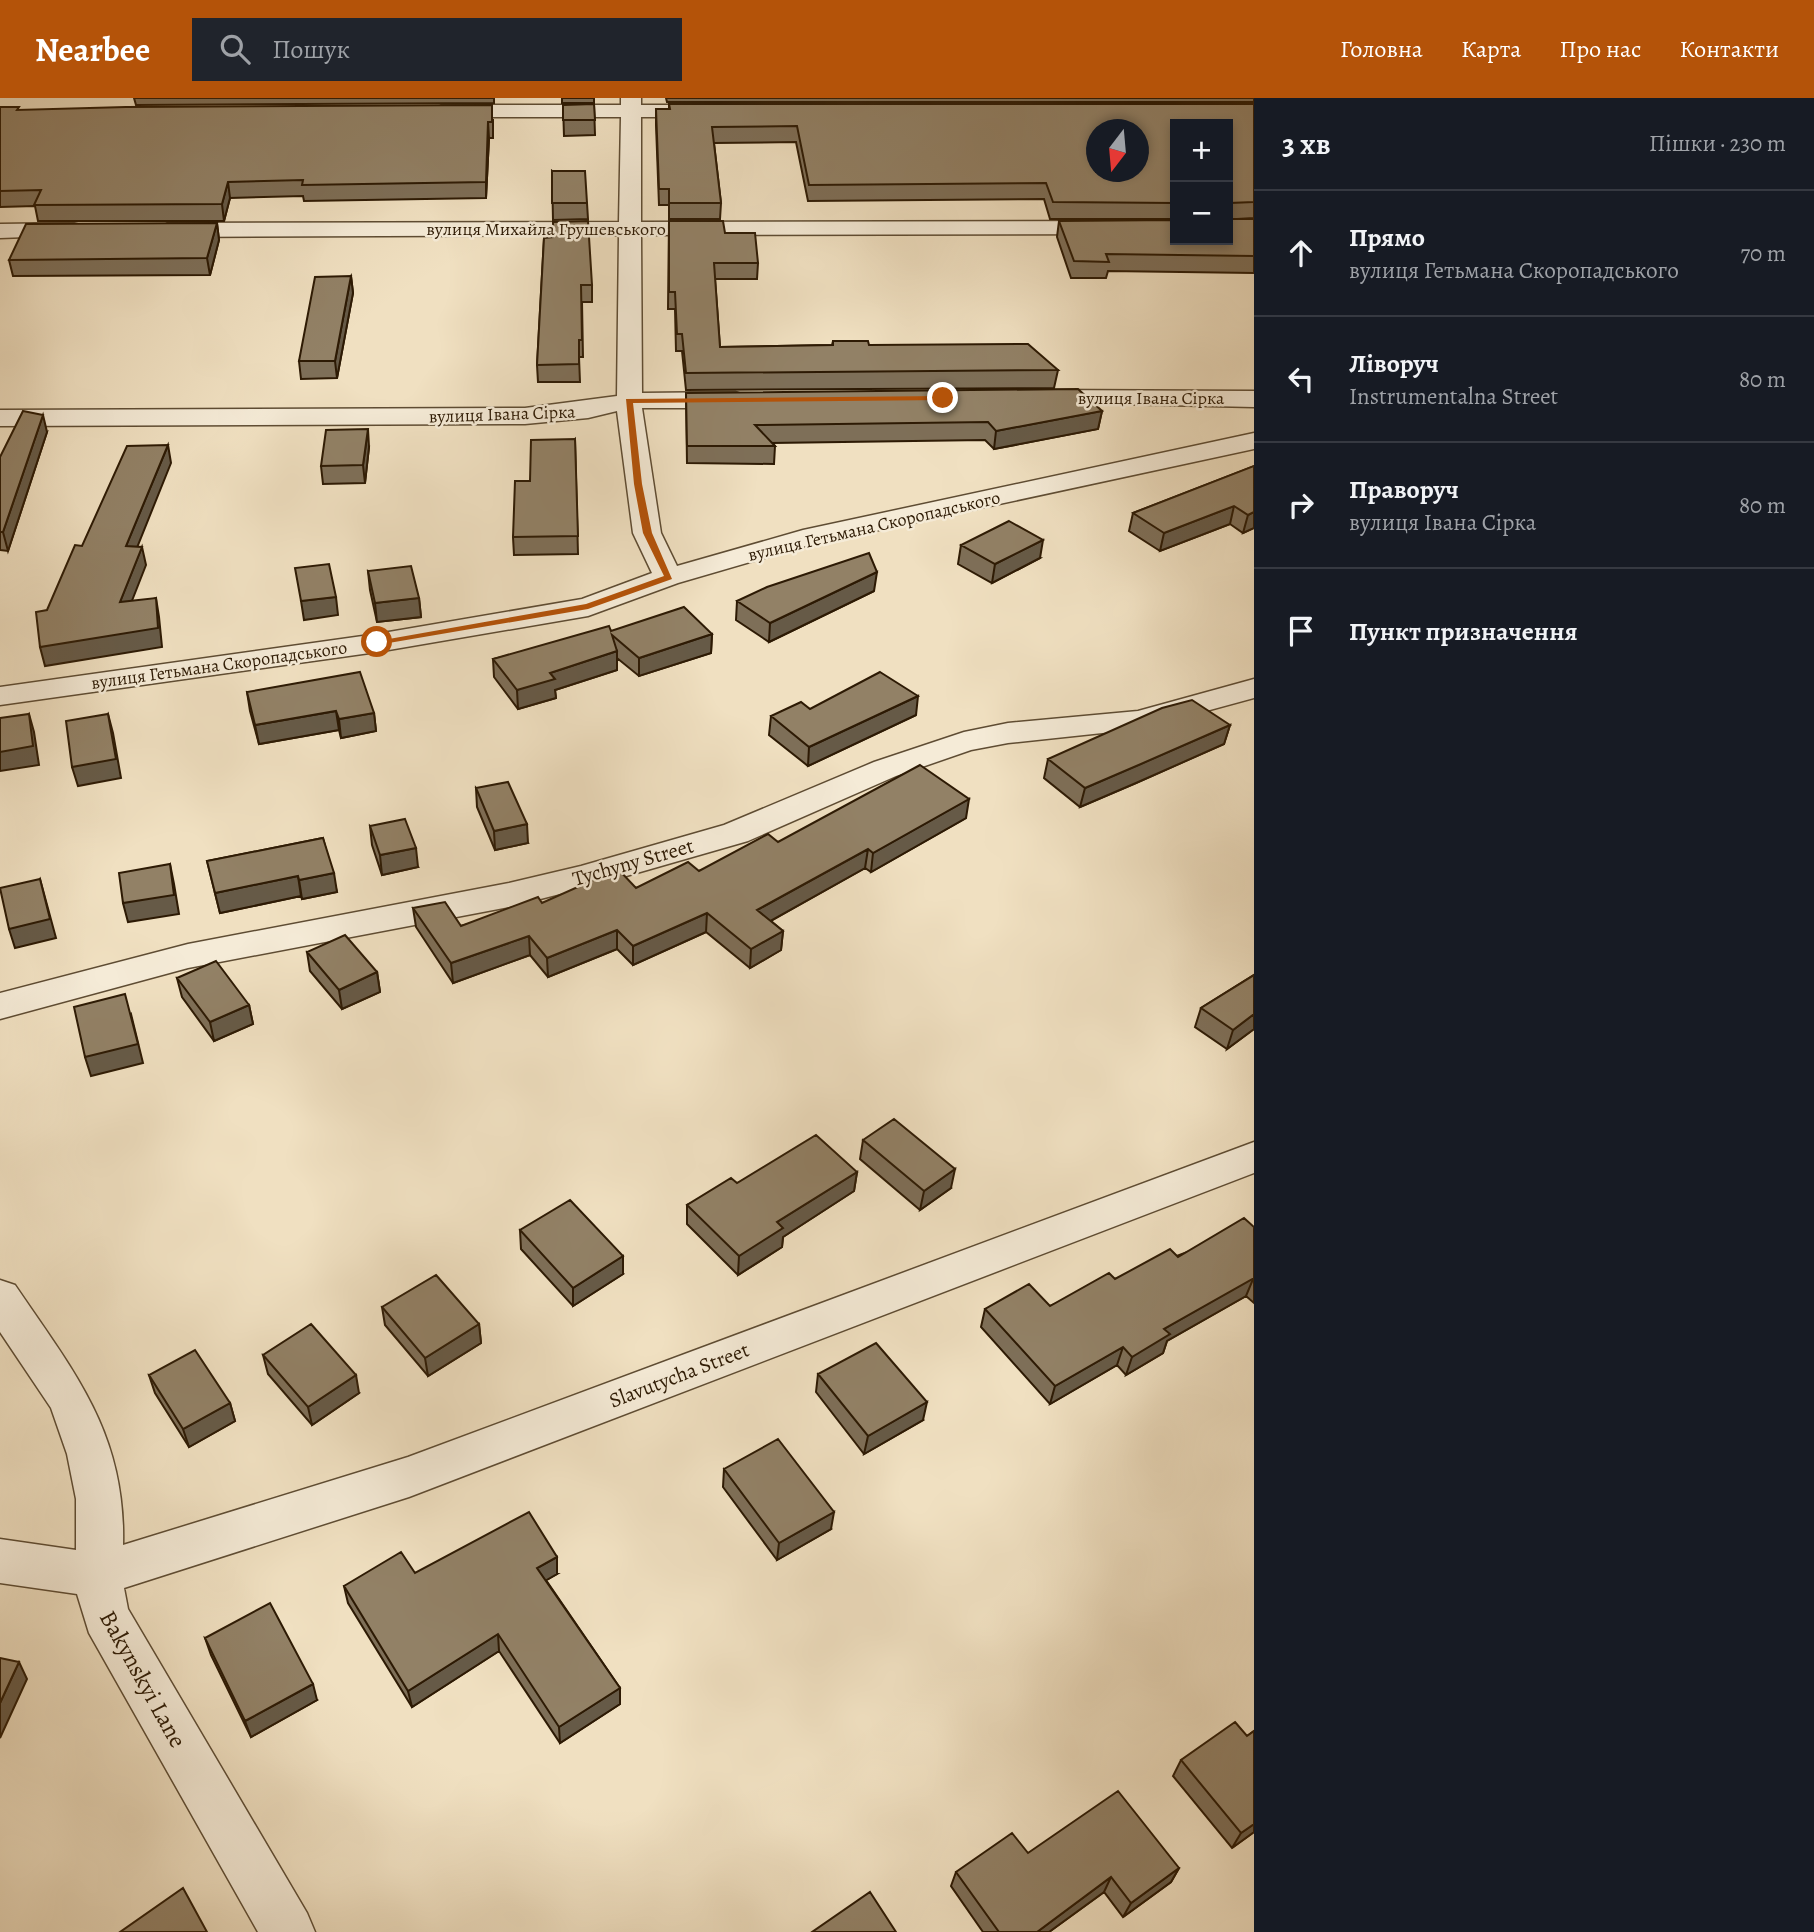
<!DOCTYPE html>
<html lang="uk">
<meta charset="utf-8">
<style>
body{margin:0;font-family:Alegreya,serif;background:#20242c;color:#f1f3f6}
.controls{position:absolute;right:21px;top:21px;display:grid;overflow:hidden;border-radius:0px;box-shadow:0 4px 10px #0003}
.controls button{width:63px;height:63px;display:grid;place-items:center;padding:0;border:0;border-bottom:2px solid #363941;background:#171b24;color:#f1f3f6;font:35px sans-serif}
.compass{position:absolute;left:1086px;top:21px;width:63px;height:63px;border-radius:50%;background:#171b24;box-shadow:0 4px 10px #0003;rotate:196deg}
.stop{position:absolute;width:21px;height:21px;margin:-16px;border:5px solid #b45309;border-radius:50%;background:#fff}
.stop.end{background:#b45309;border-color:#fff;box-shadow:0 2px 7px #0008}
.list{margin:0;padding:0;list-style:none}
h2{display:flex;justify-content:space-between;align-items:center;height:91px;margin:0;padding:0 28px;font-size:30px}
h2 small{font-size:23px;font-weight:400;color:#9ea1a6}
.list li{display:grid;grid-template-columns:46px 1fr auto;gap:21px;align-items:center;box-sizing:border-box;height:126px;padding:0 28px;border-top:2px solid #363941}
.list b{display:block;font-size:26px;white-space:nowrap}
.list p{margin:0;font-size:23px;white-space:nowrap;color:#9ea1a6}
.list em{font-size:23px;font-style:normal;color:#9ea1a6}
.icon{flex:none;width:38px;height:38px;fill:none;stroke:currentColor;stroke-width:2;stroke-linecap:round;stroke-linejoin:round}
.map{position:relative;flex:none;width:1254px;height:1834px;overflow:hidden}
header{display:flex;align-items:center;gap:42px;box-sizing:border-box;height:98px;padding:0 35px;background:#b45309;color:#fff}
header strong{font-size:33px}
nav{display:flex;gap:38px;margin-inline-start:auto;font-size:24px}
.search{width:490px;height:63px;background:#20242c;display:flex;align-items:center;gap:18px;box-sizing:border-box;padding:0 24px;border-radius:0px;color:#9ea1a6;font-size:26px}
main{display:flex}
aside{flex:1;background:#171b24}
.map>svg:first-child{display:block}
</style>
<header>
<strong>Nearbee</strong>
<div class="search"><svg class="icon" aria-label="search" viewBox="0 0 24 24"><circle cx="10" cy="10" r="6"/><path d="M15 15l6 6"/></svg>Пошук</div>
<nav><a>Головна</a><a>Карта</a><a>Про нас</a><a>Контакти</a></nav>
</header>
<main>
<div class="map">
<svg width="1254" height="1834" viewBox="0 0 1254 1834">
<rect width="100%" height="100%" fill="#f0e0c1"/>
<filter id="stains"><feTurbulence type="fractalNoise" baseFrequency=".00286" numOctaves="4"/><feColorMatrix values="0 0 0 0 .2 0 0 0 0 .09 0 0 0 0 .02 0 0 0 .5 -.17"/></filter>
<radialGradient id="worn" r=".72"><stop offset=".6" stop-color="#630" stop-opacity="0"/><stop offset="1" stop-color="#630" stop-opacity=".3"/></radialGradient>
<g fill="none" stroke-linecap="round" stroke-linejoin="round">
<defs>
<path id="street" d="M621,0H641V7H706L716,13L706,19H641V124L1175,123V136L641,137L642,295L735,294L744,297L748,302L744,307L735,310H642L661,435L677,468L803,432L1254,335V351L809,447L678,485L588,518L377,554L0,607V589L377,536L582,501L652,475L633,435L617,313L588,320L525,326L0,328V312L525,310L617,298L619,137L168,139L157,132L168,125L619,124L621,19H442L432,13L442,7H621Z
M72,125L80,127L83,132L80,137L0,140V126Z
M1038,292L1254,293V309L1029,304L1026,299L1029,294Z
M1254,581V600L1140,631L1008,645L971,652L896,678L748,743L595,787L509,809L188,870L0,921V895L188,846L509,785L581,768L724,727L874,664L964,634L1008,625L1138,613Z
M1254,1044V1075L409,1399L124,1490L128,1511L307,1815L315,1834H258L89,1535L77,1496L0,1485V1441L76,1452V1401L67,1356L51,1310L0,1234V1182L15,1187C74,1274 126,1335 123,1447L408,1359Z"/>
</defs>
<!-- street casing -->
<use href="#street" stroke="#5e4c33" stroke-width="3"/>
<!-- street -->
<use href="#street" fill="#f5ebd7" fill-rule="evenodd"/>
</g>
<!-- wall -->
<path fill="#7e6f58" stroke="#2d1a04" stroke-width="2" d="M134,0H494V5L136,7Z
M562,0H594V5H562Z
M666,0H1254V4H667Z
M594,6L595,37L564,38L563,7Z
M669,6H1254V120L1237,121H1254V175L1108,173L1106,180H1071L1057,139L1059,123L1228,142L1175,26V121H1050L1044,101L808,103L796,44L714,45L721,105L720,121H669V107H659L656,27V11H669Z
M0,9L19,12L493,22V40H489L486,100L304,103L303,98L230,100L224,123H38L35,108L0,109Z
M552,73L587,105L588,121L553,122Z
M669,123L725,135L758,165L757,181H715L720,249L832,247L833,243L1058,272L1054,290L686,292L682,253H676L675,211H668Z
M217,125L219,142L210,177L13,178L9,162Z
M544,140L592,187V204H582L583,259H579L580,284H538L537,267Z
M351,178L353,195L337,280L301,281L299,263Z
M686,295L1102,313L1098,331L994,351L985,342L772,345L775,348L774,366L687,365Z
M47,334L8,453L0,452V359Z
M575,341L578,456L514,457L513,439L530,383Z
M369,349L365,385L323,386L321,368Z
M1254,368V430L1243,435L1230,426L1160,453L1129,433L1133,415Z
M961,447L1040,460L992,485L958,466Z
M368,473L419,500L421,519L377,524L370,492Z
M874,493L769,544L736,522L737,503Z
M611,533L712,536L711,555L639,578L617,560V572L555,592L556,600L518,611L494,579L493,561Z
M247,594L374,615L376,633L341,640L339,632L259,646L250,613Z
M810,611L916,617L808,668L769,637L771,618Z
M1230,627L1224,646L1136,685L1080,709L1044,680L1048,661Z
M476,690L528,745L495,752L477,709Z
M966,720L871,774L865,770L771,823L783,833L781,852L750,870L706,834L633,867L617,851L548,879L530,857L453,885L416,829L413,810L461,828L542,805L636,790L699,773L778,744Z
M370,728L418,769L382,777L372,747Z
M323,740L337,794L302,801L301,798L220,815L207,763Z
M307,854L377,874L380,894L342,911L310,873Z
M1254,877V931L1227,951L1195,929L1201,910Z
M177,880L249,907L253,926L214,943L182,899Z
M863,1042L951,1090L920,1112L860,1061Z
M857,1074L854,1093L783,1139L782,1149L738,1177L687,1126V1107L737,1085Z
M1254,1129V1205L1246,1198L1167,1243L1163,1255L1126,1277L1117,1267L1050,1306L981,1229L985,1211L1050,1208L1115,1181Z
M520,1132L623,1176L573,1208L521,1151Z
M382,1209L479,1226L481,1245L428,1278L385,1227Z
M263,1257L359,1295L312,1327L268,1276Z
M818,1276L923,1322L864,1356L816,1294Z
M149,1277L230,1305L235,1323L189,1349L155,1295Z
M724,1371L831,1431L777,1462L723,1389Z
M415,1475L557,1476L546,1482L620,1590V1606L560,1645L499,1553L412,1609L348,1505L344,1488Z
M205,1540L317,1602L251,1639L211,1557Z
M1254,1633V1734L1232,1750L1173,1678L1181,1662L1247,1638Z
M1028,1755L1179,1770L1171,1784L1123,1819L1104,1794L1049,1834H983L951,1788L956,1774Z"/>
<!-- shaded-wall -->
<path fill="#665a47" stroke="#2d1a04" stroke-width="2" d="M488,24L489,40L486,100V84Z
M228,84L230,100L224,123L222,106Z
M217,125L219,142L210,177L207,160Z
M351,178L353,195L337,280L335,263Z
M1102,313L1098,331L994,351L996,333Z
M43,317L47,334L8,453L3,434Z
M368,331L369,349L365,385L363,367Z
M168,347L171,365L130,467L126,448Z
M1234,408L1230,426L1160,453L1164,435Z
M1254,414V430L1243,435L1248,417Z
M1043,442L1040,460L992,485L995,466Z
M142,449L146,467L124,523L120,504Z
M877,474L874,493L769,544L770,525Z
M336,499L338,517L304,522L301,503Z
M156,500L159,519L162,549L45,568L40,549Z
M419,500L421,519L377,524L375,505Z
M712,536L711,555L639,578V560Z
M617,553V572L555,592L556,600L518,611L517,592L550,575Z
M918,598L916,617L808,668L809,649Z
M336,613L339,632L259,646L255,627Z
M374,615L376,633L341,640L339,621Z
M29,616L34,634L39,667L0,673V654Z
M108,616L113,635L121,680L78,688L72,669Z
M1230,627L1224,646L1136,685L1080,709L1085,690Z
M969,701L966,720L871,774L873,755Z
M527,726L528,745L495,752L494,733Z
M416,750L418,769L382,777L380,757Z
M868,751L865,770L756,831L757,812Z
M170,766L174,786L179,816L128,824L123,805Z
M334,775L337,794L302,801L299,782Z
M298,778L301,798L220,815L215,795Z
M40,781L56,840L15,850L9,831Z
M707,815L706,834L633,867V848Z
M617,832V851L548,879L547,860Z
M783,833L781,852L750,870L751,851Z
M529,838L530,857L453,885L451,865Z
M377,874L380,894L342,911L339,892Z
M249,907L253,926L214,943L210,924Z
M131,916L143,965L91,978L85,959Z
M1254,916V931L1227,951L1233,932Z
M955,1071L951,1090L920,1112L924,1093Z
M857,1074L854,1093L783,1139L782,1149L738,1177L739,1158L777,1124Z
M623,1158V1176L573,1208V1190Z
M1254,1179L1246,1198L1167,1243L1163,1255L1126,1277L1132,1259L1164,1231Z
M479,1226L481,1245L428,1278L425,1260Z
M1123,1249L1117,1267L1050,1306L1055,1288Z
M356,1277L359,1295L312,1327L308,1309Z
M927,1304L923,1322L864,1356L868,1338Z
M230,1305L235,1323L189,1349L183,1331Z
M834,1414L831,1431L777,1462L779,1445Z
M557,1459V1476L538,1487L537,1470Z
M498,1536L499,1553L412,1609L408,1593Z
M19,1564L27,1581L0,1640V1605Z
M313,1586L317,1602L251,1639L245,1623Z
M620,1590V1606L560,1645L559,1629Z
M1254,1726V1734L1232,1750L1241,1735Z
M1179,1770L1171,1784L1123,1819L1131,1805Z
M1111,1779L1104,1794L1049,1834H1037Z"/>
<!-- building -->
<path fill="#928166" stroke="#2d1a04" stroke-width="2" fill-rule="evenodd" d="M594,6L595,22H563V7Z
M669,6H1254V104L1230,105V121H1254V158L1106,156L1109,164L1074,163L1059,123L1175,122V142H1228V26H1175V105L1053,104L1046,85L809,87L797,28L712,29L721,105H669V91H659L656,11H670ZM1096,32H1138V74H1096Z
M492,7V24H488L486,84L302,87L303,82L228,84L222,106L34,107L41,92L0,93V9H19L17,12L126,9Z
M552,73H585L587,105H552Z
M588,123L592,187H581L582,242H579V266L537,267L544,140L553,139V124Z
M669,123H723L725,135H755L758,165H714L720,249L833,247V243H868L869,247L1028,246L1058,272L686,275L682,236H677L675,194H669Z
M217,125L207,160L9,162L26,126Z
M351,178L335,263H299L315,179Z
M1078,291L1102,313L996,333L988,324L755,327L775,348H687L686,295Z
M23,313L43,317L3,434H0V359Z
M368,331L363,367L321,368L326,332Z
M575,341L578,438L513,439L515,383H530L531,342Z
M168,347L126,448L142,449L120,504L156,500L158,530L40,549L36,514L47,512L75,447L82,448L127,348Z
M1254,368V414L1248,417L1234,408L1164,435L1133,415Z
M1009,423L1043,442L995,466L961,447Z
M869,455L877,474L770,525L737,503L767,489Z
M329,466L336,499L301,503L295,470Z
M411,468L419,500L375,505L368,473Z
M684,509L712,536L639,560L612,537L617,553L550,575L555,581L517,592L493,561L609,528L611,533Z
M360,574L374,615L339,621L336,613L255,627L247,594Z
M880,574L918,598L809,649L771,618L801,604L810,611Z
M1192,602L1230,627L1141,666L1085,690L1048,661L1162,610Z
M29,616L33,648L0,654V620Z
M108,616L116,661L72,669L66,623Z
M920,667L969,701L873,755L868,751L757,812L783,833L751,851L707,815L633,848L617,832L547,860L529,838L451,865L413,810L445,804L461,828L538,799L542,805L618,771L636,790L688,764L699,773L768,736L778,744Z
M508,684L527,726L494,733L476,690Z
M405,721L416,750L380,757L370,728Z
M323,740L334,775L299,782L298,778L215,795L207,763Z
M170,766L174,797L123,805L119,775Z
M40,781L50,821L9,831L0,790Z
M345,837L377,874L339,892L307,854Z
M216,863L249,907L210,924L177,880Z
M1254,877V916L1233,932L1201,910Z
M125,896L138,946L85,959L74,909Z
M894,1021L955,1071L924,1093L863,1042Z
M816,1037L857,1074L777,1124L783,1130L739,1158L687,1107L731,1080L737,1085Z
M570,1102L623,1158L573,1190L520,1132Z
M1244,1120L1254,1129V1180L1164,1231L1170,1236L1132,1259L1123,1249L1055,1288L985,1211L1029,1186L1050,1208L1109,1175L1115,1181L1170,1151L1178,1159Z
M436,1177L479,1226L425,1260L382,1209Z
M311,1226L356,1277L308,1309L263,1257Z
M876,1245L927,1304L868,1338L818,1276Z
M195,1252L230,1305L183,1331L149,1277Z
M778,1341L834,1414L779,1445L724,1371Z
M529,1414L557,1459L537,1470L620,1590L559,1629L498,1536L408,1593L344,1488L401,1454L415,1475Z
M270,1505L313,1586L245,1623L205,1540Z
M0,1560L19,1564L0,1605Z
M1235,1624L1247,1638L1254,1633V1726L1241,1735L1181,1662Z
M1118,1693L1179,1770L1131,1805L1111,1779L1037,1834H999L956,1774L1012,1735L1028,1755Z
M183,1790L207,1834H120Z
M870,1794L896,1834H812Z"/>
<!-- route -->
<path fill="#b45309" d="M943,298L946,302L633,305L642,386L652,435L672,481L588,511L377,547L372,544L586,506L664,478L643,435L634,386L626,301Z"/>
<g text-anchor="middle" stroke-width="5" stroke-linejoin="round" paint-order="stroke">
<!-- far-street labels -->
<g font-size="18" fill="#2d1a04" stroke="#f5ebd7">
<text x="546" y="137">вулиця Михайла Грушевського</text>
<text x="1151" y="306">вулиця Івана Сірка</text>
<text transform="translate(502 316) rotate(-2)" y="6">вулиця Івана Сірка</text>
<text transform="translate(874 428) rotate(-13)" y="6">вулиця Гетьмана Скоропадського</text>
<text transform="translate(219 567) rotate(-8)" y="6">вулиця Гетьмана Скоропадського</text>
</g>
<!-- street labels -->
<g font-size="21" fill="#2d1a04" stroke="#f5ebd7">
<text transform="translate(633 764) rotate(-16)" y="7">Tychyny Street</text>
<text transform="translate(679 1277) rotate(-21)" y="7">Slavutycha Street</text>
</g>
<!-- near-street labels -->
<g font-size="24" fill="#2d1a04" stroke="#f5ebd7">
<text transform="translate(143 1581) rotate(61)" y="8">Bakynskyi Lane</text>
</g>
</g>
<rect width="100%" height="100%" filter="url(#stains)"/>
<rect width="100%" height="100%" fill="url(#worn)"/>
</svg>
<div class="controls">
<button>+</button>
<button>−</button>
</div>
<svg class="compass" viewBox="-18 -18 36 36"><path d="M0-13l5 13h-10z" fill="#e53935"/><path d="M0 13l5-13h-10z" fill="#9ea1a6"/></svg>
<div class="stop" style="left:377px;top:544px"></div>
<div class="stop end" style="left:943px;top:300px"></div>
</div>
<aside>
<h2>3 хв<small>Пішки · 230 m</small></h2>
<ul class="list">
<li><svg class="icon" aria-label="ahead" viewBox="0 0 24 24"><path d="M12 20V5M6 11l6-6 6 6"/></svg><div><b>Прямо</b><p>вулиця Гетьмана Скоропадського</p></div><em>70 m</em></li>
<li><svg class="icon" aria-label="left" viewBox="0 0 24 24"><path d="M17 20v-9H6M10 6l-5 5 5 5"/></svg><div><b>Ліворуч</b><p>Instrumentalna Street</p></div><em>80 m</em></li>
<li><svg class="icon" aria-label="right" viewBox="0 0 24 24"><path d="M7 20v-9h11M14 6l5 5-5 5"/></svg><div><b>Праворуч</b><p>вулиця Івана Сірка</p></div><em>80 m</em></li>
<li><svg class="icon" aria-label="arrive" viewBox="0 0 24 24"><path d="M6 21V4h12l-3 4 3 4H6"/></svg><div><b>Пункт призначення</b></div></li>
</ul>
</aside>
</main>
